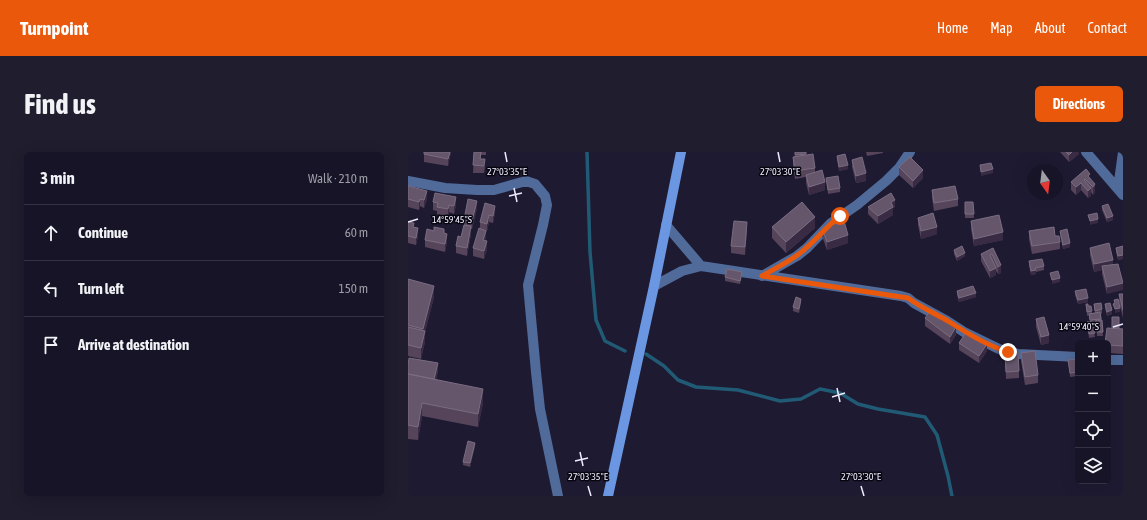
<!DOCTYPE html>
<meta charset="utf-8">
<style>
body{margin:0;font-family:"Asap Condensed",sans-serif;background:#1f1d2e;color:#f1f3f6}
.controls{position:absolute;right:12px;bottom:12px;display:grid;overflow:hidden;border-radius:6px;box-shadow:0 4px 16px #0002}
.controls button{width:36px;height:36px;display:grid;place-items:center;padding:0;border:0;border-bottom:1px solid #353343;background:#161426;color:#f1f3f6;font:20px sans-serif}
.compass{position:absolute;left:619px;top:12px;width:36px;height:36px;border-radius:50%;background:#161426;box-shadow:0 4px 16px #0002;rotate:166deg}
.stop{position:absolute;width:12px;height:12px;margin:-9px;border:3px solid #ea580c;border-radius:50%;background:#fff}
.stop.end{background:#ea580c;border-color:#fff;box-shadow:0 1px 4px #0008}
.list{margin:0;padding:0;list-style:none}
h2{display:flex;justify-content:space-between;align-items:center;height:52px;margin:0;padding:0 16px;font-size:17px}
h2 small{font-size:13px;font-weight:400;color:#9e9ea7}
.list li{display:grid;grid-template-columns:26px 1fr auto;gap:12px;align-items:center;box-sizing:border-box;height:56px;padding:0 16px;border-top:1px solid #353343}
.list b{display:block;font-size:15px;white-space:nowrap}
.list em{font-size:13px;font-style:normal;color:#9e9ea7}
.icon{flex:none;width:22px;height:22px;fill:none;stroke:currentColor;stroke-width:2;stroke-linecap:round;stroke-linejoin:round}
.map{position:relative;flex:none;width:715px;height:344px;overflow:hidden;border-radius:6px}
header{display:flex;align-items:center;gap:24px;box-sizing:border-box;height:56px;padding:0 20px;background:#ea580c;color:#fff}
header strong{font-size:19px}
nav{display:flex;gap:22px;margin-inline-start:auto;font-size:14px}
.intro{display:flex;align-items:center;justify-content:space-between;box-sizing:border-box;height:96px;padding:0 24px}
h1{margin:0;font-size:28px}
.button{padding:10px 18px;border-radius:6px;background:#ea580c;color:#fff;font-size:14px;font-weight:700}
main{display:flex;gap:24px;padding:0 24px}
aside{flex:1;background:#161426;border-radius:6px;box-shadow:0 4px 16px #0002}
.map>svg:first-child{display:block}
</style>
<header>
<strong>Turnpoint</strong>
<nav><a>Home</a><a>Map</a><a>About</a><a>Contact</a></nav>
</header>
<div class="intro"><h1>Find us</h1><a class="button">Directions</a></div>
<main>
<aside>
<h2>3 min<small>Walk · 210 m</small></h2>
<ul class="list">
<li><svg class="icon" aria-label="ahead" viewBox="0 0 24 24"><path d="M12 20V5M6 11l6-6 6 6"/></svg><div><b>Continue</b></div><em>60 m</em></li>
<li><svg class="icon" aria-label="left" viewBox="0 0 24 24"><path d="M17 20v-9H6M10 6l-5 5 5 5"/></svg><div><b>Turn left</b></div><em>150 m</em></li>
<li><svg class="icon" aria-label="arrive" viewBox="0 0 24 24"><path d="M6 21V4h12l-3 4 3 4H6"/></svg><div><b>Arrive at destination</b></div></li>
</ul>
</aside>
<div class="map">
<svg width="715" height="344" viewBox="0 0 715 344">
<rect width="100%" height="100%" fill="#1e1a32"/>
<g fill="none" stroke-linecap="round" stroke-linejoin="round">
<!-- stream -->
<path stroke="#215a74" stroke-width="3.5" d="M179,0L182,100L188,168L197,189L217,199
M238,202L256,214L270,228L288,235L330,238L372,249L393,247L412,237L432,241L450,252L470,257L517,265L529,283L540,324L544,344"/>
<!-- minor -->
<path stroke="#506b9a" stroke-width="10" d="M678,0L715,43
M0,29L37,36L69,38H86L118,29L127,32L137,44L139,53L135,73L120,133L128,220L132,257L150,344
M710,37L715,0
M258,73L293,114
M354,124L389,104L399,96L423,71L449,53L478,29L491,16L502,0
M246,134L274,119L293,114L493,144L500,146L506,151L539,169L556,180L591,197L610,202L670,205
M700,208H715"/>
<!-- secondary -->
<path stroke="#6a96e2" stroke-width="10" d="M200,344L246,134L273,0"/>
</g>
<!-- wall -->
<path fill="#55445a" d="M43,0L40,14L16,10V2Z
M66,0H78V3H73V7L77,15L76,21H65Z
M387,0H398V3L407,16V20L417,38L401,43L398,31V25L387,27L385,13V5H387Z
M458,0H475V1L459,4Z
M652,0H671V2L661,10Z
M429,4L440,17L431,19L429,7Z
M444,8L458,29L448,31L444,15Z
M491,15L515,26L505,36L491,23Z
M678,17L687,40L685,43L683,40V44L680,46L673,38L668,43L663,38V30Z
M418,26L432,36V40L420,42Z
M0,34L19,47L16,56L12,54L11,58L0,55Z
M524,38L550,47V54L526,59L524,46Z
M629,42H640L632,47Z
M25,50L48,53L46,62L41,60L40,65L29,62V59L25,58Z
M557,50H565L566,66H557Z
M77,51L87,61L85,71L81,70L79,79H78V86L77,88L79,97L76,107L65,104V96L72,77V70Z
M694,54L705,68L699,70L694,58Z
M460,55H487L485,56V63L470,72L460,62Z
M69,56L64,77H63V82L59,104L48,101V94L53,85L56,73V68Z
M510,66L529,82L513,87L510,73Z
M563,69L595,88L566,94L563,77Z
M0,70L6,75L10,84L8,93L0,91Z
M364,75L407,76L378,101L364,86Z
M414,76L440,91L419,98L414,84Z
M339,78L337,103L323,101V94Z
M621,79L647,84L652,90V97L624,102L621,87Z
M652,79L662,95L655,97L652,83Z
M36,81L39,90L37,100L17,95V88Z
M701,91L699,142L694,122V118L686,120L682,103V96Z
M715,94V107L710,108L708,100V96Z
M585,96L593,121L590,122L588,119V123L582,126L573,109V102Z
M546,98L557,104L549,109L546,102Z
M621,109L636,114V118L628,120V122L623,123L621,113Z
M334,124L332,132L317,129V125Z
M0,127L26,145L17,180V190L13,207L0,204Z
M549,139L568,145L551,150L549,143Z
M667,139L680,150L670,152L667,143Z
M711,142H715V166L711,150Z
M393,150L391,161L385,159V155Z
M678,152L680,154L684,159V161H687L686,152L694,157V161L693,162L695,184H689L688,171L685,172L687,185L681,186L679,170H682L681,163L679,164Z
M697,152L704,162L699,164L697,156Z
M517,166L548,183L542,192L517,174Z
M628,167L641,191L633,193L628,175Z
M711,176L715,177V202L700,201V191Z
M551,191L579,199L571,211L551,198Z
M597,201L611,219V226L598,227Z
M613,201L630,223V231L617,233L613,209Z
M670,207V224L662,225L660,208Z
M0,213L30,219L28,228L75,251L70,275L14,264L10,288L0,287Z
M67,294L62,315L55,313V310Z"/>
<!-- shaded-wall -->
<path fill="#382b43" d="M42,0H43L40,14V7Z
M664,0H671V2L661,10V3Z
M440,13V17L431,19V15Z
M585,17V21L573,24V20Z
M515,18V26L505,36V29Z
M458,21V29L448,31V24Z
M417,30V38L401,43V35Z
M673,31V38L668,43V35Z
M687,32V40L685,43V35Z
M683,36V44L680,46V39Z
M19,39V47L16,56V48Z
M632,42H640L632,47Z
M48,45V53L46,62V54Z
M12,47V54L11,58V50Z
M487,48V55L485,56V63L470,72V64L483,50Z
M69,49V56L64,77V69Z
M41,53V60L40,65V57Z
M87,54V61L85,71V64Z
M81,63V70L79,79V72Z
M705,64V68L699,70V66Z
M407,65V76L378,101V90Z
M690,67V71L682,73V69Z
M339,70V78L337,103V95Z
M63,74V82L59,104V96Z
M529,75V82L513,87V79Z
M10,76V84L8,93V86Z
M78,79V86L75,95V88Z
M595,80V88L566,94V87Z
M39,82V90L37,100V92Z
M440,83V91L419,98V90Z
M79,89V97L76,107V99Z
M662,91V95L655,97V93Z
M557,101V104L549,109V105Z
M715,103V107L710,108V104Z
M705,108V115L694,114V118L686,120V112Z
M593,113V121L590,122V115Z
M588,116V123L582,126V119Z
M628,118V122L623,123V119Z
M652,126V130L644,132V128Z
M715,131V138L699,142V135Z
M26,134V145L17,180V190L13,207V196L15,188V177Z
M568,141V145L551,150V146Z
M680,146V150L670,152V148Z
M393,147V150L391,161V157Z
M712,156V160L707,161V157Z
M704,158V162L699,164V160Z
M548,175V183L542,192V185Z
M641,183V191L633,193V185Z
M579,192V199L571,211V204Z
M30,211V219L26,237V229Z
M75,237V251L70,275V262Z
M14,251V264L10,288V275Z
M67,291V294L62,315V311Z"/>
<!-- building -->
<path fill="#65566c" stroke="#7a6d82" d="M16,0H42L40,7L16,2Z
M66,0H73L72,7H77L76,14L65,13Z
M387,0H398V2L387,3Z
M658,0H664L661,3Z
M405,2L407,16L387,19L385,5Z
M437,2L440,13L431,15L429,4Z
M454,5L458,21L448,24L444,8Z
M502,5L515,18L505,29L491,15Z
M583,11L585,17L573,20L572,13Z
M678,17L682,22L680,24L687,32L685,35L677,27L676,28L683,36L680,39L673,31L668,35L663,30Z
M414,18L417,30L401,35L398,23Z
M430,24L432,36L420,38L418,26Z
M0,34L19,39L16,48L12,47L11,50L0,47Z
M547,34L550,47L526,51L524,38Z
M27,41L48,45L46,54L41,53L40,57L29,55L30,51L25,50Z
M483,41L487,48L483,50L485,55L470,64L460,55Z
M60,47L69,49L64,69L56,68Z
M394,50L407,65L378,90L364,75Z
M557,50H565L566,62H557Z
M77,51L87,54L85,64L81,63L79,72L72,70Z
M700,52L705,64L699,66L694,54Z
M525,61L529,75L513,79L510,66Z
M689,61L690,67L682,69L680,63Z
M591,63L595,80L566,87L563,69Z
M326,69L339,70L337,95L323,94Z
M436,69L440,83L419,90L414,76Z
M0,70L6,71L5,75L10,76L8,86L0,84Z
M56,73L63,74L59,96L48,94L50,84L53,85Z
M26,75L36,77V81L39,82L37,92L17,88L19,77L26,79Z
M646,75L647,84H651L652,90L624,94L621,79Z
M71,76L78,79L75,88L79,89L76,99L65,96Z
M659,77L662,91L655,93L652,79Z
M701,91L705,108L686,112L682,96Z
M554,94L557,101L549,105L546,98Z
M715,94V103L710,104L708,96Z
M585,96L593,113L590,115L584,102L582,103L588,116L582,119L573,102Z
M634,107L636,114L627,116L628,118L623,119L621,109Z
M710,112L715,131L699,135L694,114Z
M319,117L334,120L332,129L317,125Z
M650,119L652,126L644,128L642,121Z
M0,127L26,134L15,177L0,173Z
M565,134L568,141L551,146L549,139Z
M678,137L680,146L670,148L667,139Z
M711,142H715V158Z
M388,145L393,147L391,157L385,155Z
M710,147L712,156L707,157L705,152L707,151L706,148Z
M693,151L694,157L687,159L686,152Z
M702,151L704,158L699,160L697,152Z
M678,152H680V154H683L684,159L679,160Z
M524,157L548,175L542,185L517,166Z
M692,160L693,167L682,168L681,162Z
M636,165L641,183L633,185L628,167Z
M704,165H711V176H704Z
M688,168H694L695,180H689Z
M685,169L687,181L681,182L679,170Z
M0,175L17,179L13,196L0,193Z
M699,176L715,177V194L700,193V191H697Z
M559,179L579,192L571,204L551,191Z
M627,199L630,223L617,225L613,201Z
M610,200L611,219L598,220L597,201Z
M1,206L30,211L26,227L0,222V213Z
M670,207V220L662,221L660,208Z
M0,222L75,237L70,262L14,251L10,275L0,273Z
M60,289L67,291L62,311L55,310Z"/>
<g fill="none" stroke-linecap="round" stroke-linejoin="round">
<!-- route -->
<path stroke="#ea580c" stroke-width="5" d="M432,64C419,74 410,86 398,96C386,108 369,115 354,124L500,146C512,155 526,161 540,169C559,181 578,193 600,200"/>
</g>
<!-- ticks -->
<path fill="none" stroke="#eeecfd" stroke-width="1.5" d="M97,0L99,10M370,0L372,10M106,36L109,50M101,44L114,41M0,70L10,67M705,175L715,172M429,236L432,250M424,245L437,241M172,300L175,314M167,309L180,306M180,334L183,344M453,334L456,344"/>
<g font-size="10" text-anchor="middle" fill="#eeecfd" stroke="#080711" stroke-width="3" stroke-linejoin="round" paint-order="stroke">
<text x="99" y="23">27°03'35"E</text>
<text x="372" y="23">27°03'30"E</text>
<text x="44" y="71">14°59'45"S</text>
<text x="671" y="178">14°59'40"S</text>
<text x="180" y="328">27°03'35"E</text>
<text x="453" y="328">27°03'30"E</text>
</g>
</svg>
<div class="controls">
<button>+</button>
<button>−</button>
<button><svg class="icon" aria-label="locate" viewBox="0 0 24 24"><circle cx="12" cy="12" r="6"/><path d="M12 2v4M12 18v4M2 12h4M18 12h4"/></svg></button>
<button><svg class="icon" aria-label="layers" viewBox="0 0 24 24"><path d="M12 4l9 5-9 5-9-5zM3 14l9 5 9-5"/></svg></button>
</div>
<svg class="compass" viewBox="-18 -18 36 36"><path d="M0-13l5 13h-10z" fill="#e53935"/><path d="M0 13l5-13h-10z" fill="#9e9ea7"/></svg>
<div class="stop" style="left:432px;top:64px"></div>
<div class="stop end" style="left:600px;top:200px"></div>
</div>
</main>
